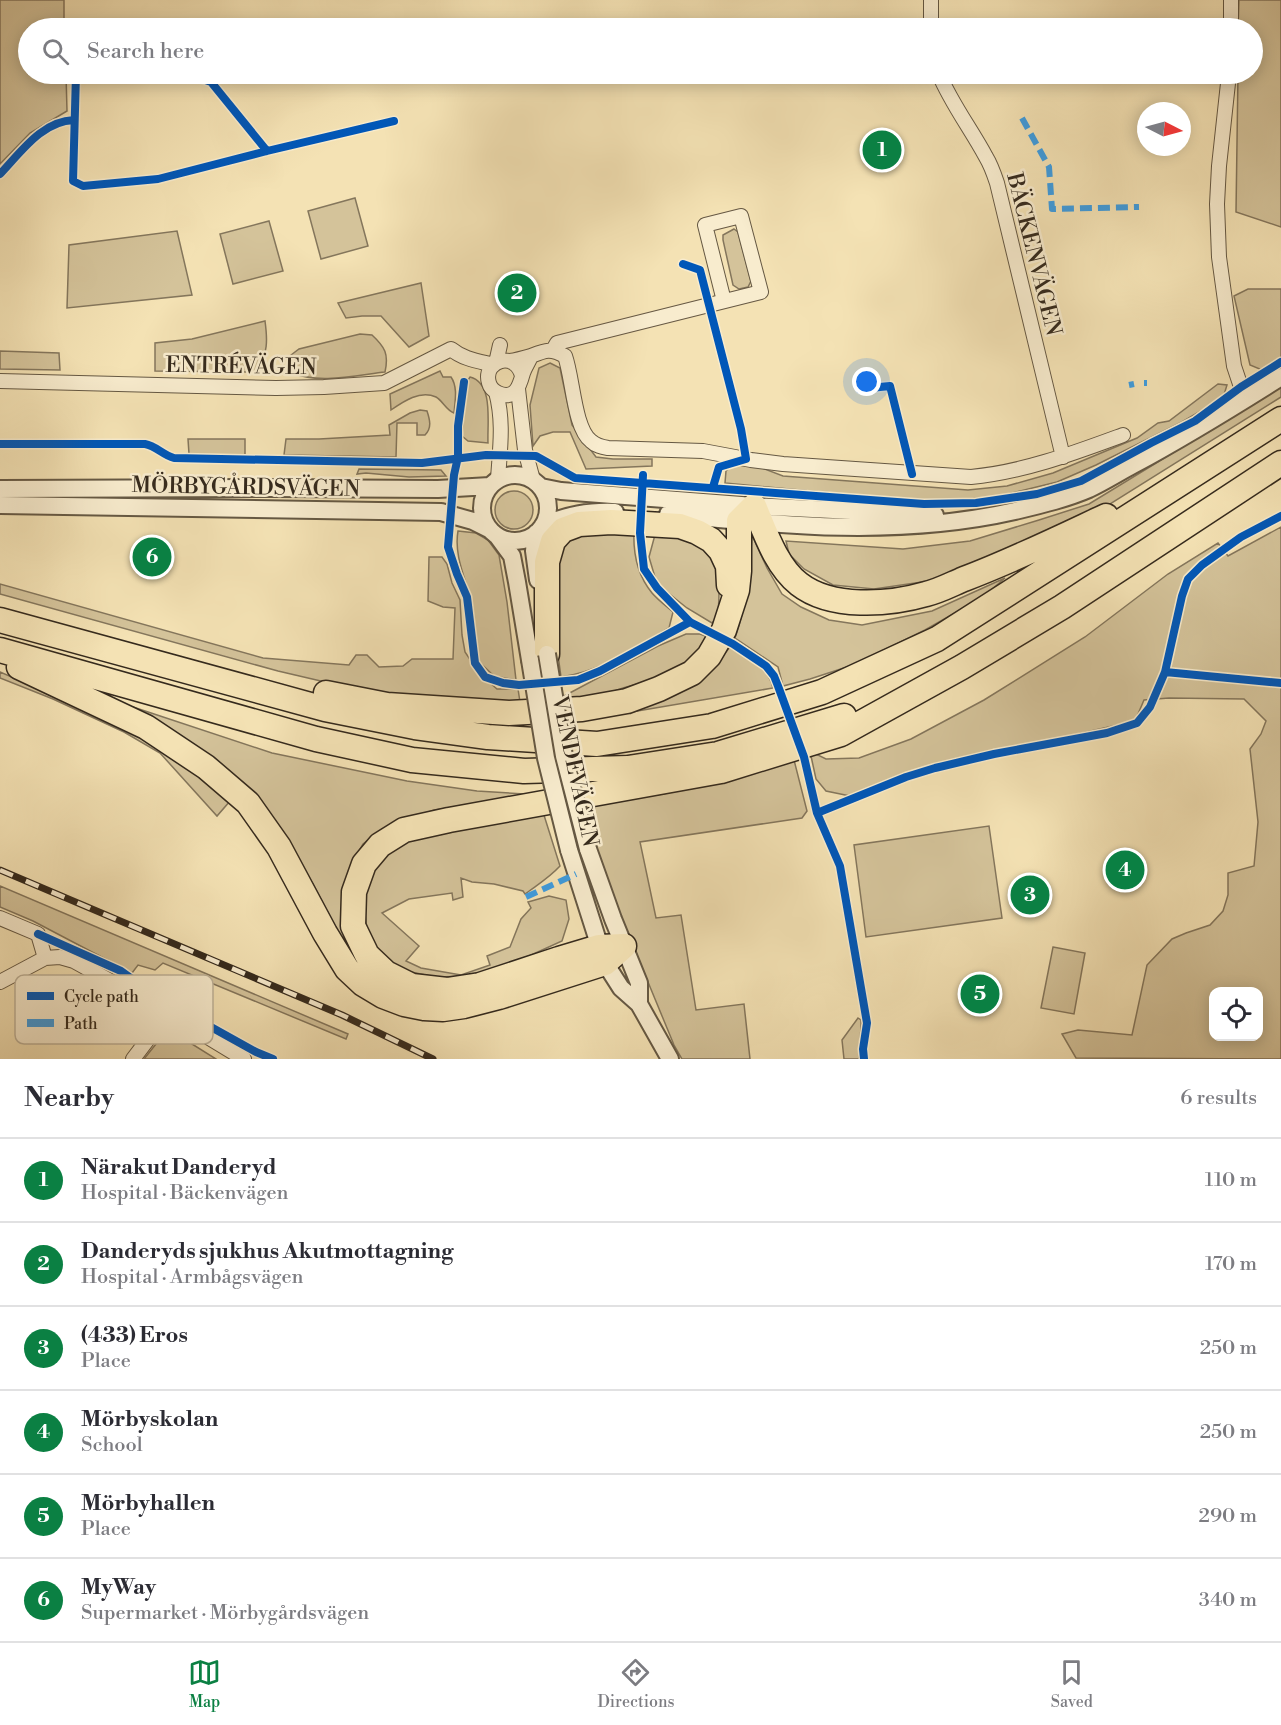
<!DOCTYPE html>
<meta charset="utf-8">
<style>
body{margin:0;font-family:"Libre Bodoni",serif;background:#f7f7f7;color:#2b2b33}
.controls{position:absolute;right:18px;bottom:18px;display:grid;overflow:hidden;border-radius:12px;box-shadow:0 3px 15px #0003}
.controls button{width:54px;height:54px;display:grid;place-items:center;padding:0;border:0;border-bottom:2px solid #e1e1e2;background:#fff;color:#2b2b33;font:30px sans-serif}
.compass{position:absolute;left:1137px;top:102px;width:54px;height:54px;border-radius:50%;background:#fff;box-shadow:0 3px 15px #0003;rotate:96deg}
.you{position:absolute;left:867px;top:382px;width:21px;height:21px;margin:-15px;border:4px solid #fff;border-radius:50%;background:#1a73e8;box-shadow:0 0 0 9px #1a73e833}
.badge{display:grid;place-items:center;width:39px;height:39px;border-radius:50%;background:#0b8043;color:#fff;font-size:20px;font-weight:700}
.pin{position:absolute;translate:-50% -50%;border:3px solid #fff;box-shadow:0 2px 6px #0006}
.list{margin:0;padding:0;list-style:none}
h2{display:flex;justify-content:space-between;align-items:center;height:78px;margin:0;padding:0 24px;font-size:26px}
h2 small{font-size:20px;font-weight:400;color:#7c7c81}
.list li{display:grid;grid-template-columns:39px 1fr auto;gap:18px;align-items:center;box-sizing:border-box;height:84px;padding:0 24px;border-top:2px solid #e1e1e2}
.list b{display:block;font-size:22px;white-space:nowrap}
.list p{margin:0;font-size:20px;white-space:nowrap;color:#7c7c81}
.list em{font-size:20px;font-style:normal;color:#7c7c81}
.icon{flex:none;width:33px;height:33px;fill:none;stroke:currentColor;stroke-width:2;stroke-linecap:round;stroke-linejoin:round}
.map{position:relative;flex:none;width:1281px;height:1059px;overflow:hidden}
.search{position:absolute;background:#fff;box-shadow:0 3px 15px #0003;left:18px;right:18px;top:18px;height:66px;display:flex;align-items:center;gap:15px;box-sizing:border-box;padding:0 21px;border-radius:33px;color:#7c7c81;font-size:22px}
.sheet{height:582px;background:#fff}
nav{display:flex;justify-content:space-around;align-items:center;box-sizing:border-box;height:84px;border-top:2px solid #e1e1e2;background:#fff;font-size:16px;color:#7c7c81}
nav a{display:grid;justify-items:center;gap:3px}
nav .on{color:#0b8043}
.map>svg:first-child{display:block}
</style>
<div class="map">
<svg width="1281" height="1059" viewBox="0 0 1281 1059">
<rect width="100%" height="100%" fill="#f4e2b4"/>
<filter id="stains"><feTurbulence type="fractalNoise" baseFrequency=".00333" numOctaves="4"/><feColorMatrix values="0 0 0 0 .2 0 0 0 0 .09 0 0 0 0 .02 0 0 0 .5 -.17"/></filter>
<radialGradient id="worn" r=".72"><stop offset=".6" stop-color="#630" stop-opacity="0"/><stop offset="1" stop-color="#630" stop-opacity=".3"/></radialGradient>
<!-- green -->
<path fill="#d4c39a" stroke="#84765c" stroke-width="1.5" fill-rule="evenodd" d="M0,0H64V28H28V74H66L67,111L30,133L0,164Z
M1239,0H1281V227L1236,212L1238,74H1252V28H1238Z
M355,198L368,246L321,259L308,211Z
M269,221L283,271L233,284L220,234Z
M734,229L738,232L751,281L748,287L739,289L733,285L723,240V235Z
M177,231L192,295L67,308L69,245Z
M421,283L429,336L409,347L381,316H362L346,318L338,303Z
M1248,289H1281V358L1262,370L1250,365L1234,296Z
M265,321C268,343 267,350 259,371L252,372L155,371V343L192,339Z
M360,334L372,335C385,347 389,354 385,372C358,375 317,385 291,372V355L299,349Z
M0,351L59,353L60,370L0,369Z
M550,363L560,368L572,425L596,457L613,459H652V466L586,469L570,432H553L540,436L533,446L530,405L539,368Z
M440,371L443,377H451C458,387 455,401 454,413C446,410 443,401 436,397C420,390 404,401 391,410L390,394Z
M470,377C494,383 487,423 488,443L468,441L462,436L466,383Z
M1218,384L1227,385L1223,398L1182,422L1096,465L1057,482L996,497L929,502L725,483L726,471L738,459L783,476L968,490L1007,486L1053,473L1137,438L1158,423L1169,421Z
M1281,387V397L1094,514L997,556L929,581L874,589L833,585L804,569L789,554L786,541L903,549L970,541L1039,520L1089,504Z
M420,410L427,411C430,420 432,428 425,435H417V423H397L396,457L284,455L286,439H319L390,435L389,425L410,413Z
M188,439H245V456L189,454Z
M359,469L441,470L446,476L409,477L366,473L357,474Z
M495 510a19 19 0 1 1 38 0a19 19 0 1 1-38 0Z
M1281,527V1059L1076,1058L1062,1034L1078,1030L1132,1035L1147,965L1172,939L1186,933L1210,925L1223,911L1228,895V873L1254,866L1258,822L1250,749L1261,734L1266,721L1244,699L1169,698L1144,700L1135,721L923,769L850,796L826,791L816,779L811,756L816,754L826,759L859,758L911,739L984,700L1085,637L1168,574L1218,543L1228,556ZM1214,992H1258V1036H1214Z
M458,531L476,533L488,540L499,555L507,602L516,680L494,676L476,659C475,638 475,617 470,596C464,575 454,554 458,531Z
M634,531C633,553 637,575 652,593C658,600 666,606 673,612L669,628C634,649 602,671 561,677L556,640L555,573L561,548L575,536Z
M656,531C667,534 692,538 701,544C724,558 719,593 718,617L712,623L687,608L657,584L649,557Z
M752,535L767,568L782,594L801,607L829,620L862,625L932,611L1005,578L983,597L925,630L853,665L810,679L783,686L778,667L735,638C747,604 750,570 752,535Z
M429,557H442L447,564L452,583L460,600L462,635L465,652L479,673L497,689H518L520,702L416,697L355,689L278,671L0,594V584L263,658L349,665L356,655H367L379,667L403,666L412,659H453L455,608L443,607L428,601Z
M686,634H700L708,637L698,653L666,676L623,688L589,700L563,704L564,696L658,646Z
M730,647C746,657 769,667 773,688L602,717L722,657Z
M0,672L94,713L166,751L230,801L217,816L160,753L124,732L53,699L0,678Z
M133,707L272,753L407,781L477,791L541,795L434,810L382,829L363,844L350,867L342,891L343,917L369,973L348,951L313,884L279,826L250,790L225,767L194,750L133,712Z
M794,760L807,811L802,818L640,842L656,918L681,915L696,1010L744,1004L750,1059H682L674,1045L596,856L583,806L663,794L725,780Z
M543,812L560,866C549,878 537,885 525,894L523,891L494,884L472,882L461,878L463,897L453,900L452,893L409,899L382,913L419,946L406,961L421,968L461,975L490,965L487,956L510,947L521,919L531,908L528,902L549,896L566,900L569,919L562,941L529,956L478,976L435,977L397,969L375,950L367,929L363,898L371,872L389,851L422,831Z
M989,826L1002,918L866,937L854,845Z
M0,886L348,1034L346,1039L163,963L155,970L138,965L132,973L33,921L0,907Z
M1053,947L1085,953L1074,1014L1041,1008Z
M858,1018L861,1020C862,1033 858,1045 859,1059H844L842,1040Z
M168,1029L216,1059H144Z"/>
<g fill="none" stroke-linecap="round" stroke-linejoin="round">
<defs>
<path id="minor" d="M931,28V0
M1231,28V0
M939,74C951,103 971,129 986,157C991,165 994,174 997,183L1063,457
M1229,74L1219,166L1217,204L1219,257L1234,366L1241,387L1247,399
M553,350L557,343L761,292L741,216L705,225L724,301
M510,361C517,360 524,358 531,356C546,350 550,348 565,356C573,378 574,428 591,441C596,446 602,447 608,448L703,451L751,460L783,464L971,477C1024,472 1074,453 1123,435
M496,363L500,345
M522,376C516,350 482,360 489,383C490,387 494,391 498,393C516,401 520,384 523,373C525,367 529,362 531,356
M0,381L276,388L324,387L384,383L451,349C463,359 478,361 494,365
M518,389L525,450L533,480
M496,392C504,422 500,448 498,479
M0,918L38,934L45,958
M0,982L45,958L60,957L74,961L168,1013L244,1059
M133,1059L168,1013"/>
<path id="tertiary" d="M482 508a33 33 0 1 1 66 0a33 33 0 1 1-66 0Z
M541,487L561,491L754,506L935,515
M0,489L269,488L438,489L490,486
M0,505L441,512L473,521L489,529
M668,514C783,526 901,537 1015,511C1040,505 1066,499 1089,489C1104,482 1118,473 1133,465C1183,438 1232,408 1281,377
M543,525C569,515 587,511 615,512
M536,533L534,551L538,580
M498,537L512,556L517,582L530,660
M588,849L613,919L639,983V1004
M569,850L605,963L621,988L639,1004L670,1059"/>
<path id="motorway" d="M0,620L325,709L415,727L488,737L597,744L712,726L822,692L937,639L1281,419
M0,650L316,739L412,760L524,771L628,768L718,754L844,716
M547,654V562L553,541L563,530L579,524L611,522L680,526L697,532L711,540L721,551L728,566L729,585
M19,667L146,727L206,767L248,803L279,847L325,933L347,969L363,984L383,996L404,1004L424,1008L443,1009L464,1006L499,997L605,963L624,946
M326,693L387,705L509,713L582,709L627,701L659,689L692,673L709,656L724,630L737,590L739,571V521L754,506C765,532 776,566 799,584C831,609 888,605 926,594C939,591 952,584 964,579C1012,561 1059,538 1106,516
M624,946L599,947L559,959L480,985L447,990L412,986L386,973L367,955L353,926L354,892L364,864L380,845L404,830L449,820L721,771L841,734L962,667L1062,607L1281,463"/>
</defs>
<!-- minor casing -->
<use href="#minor" stroke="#655843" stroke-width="16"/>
<!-- tertiary casing -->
<use href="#tertiary" stroke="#655843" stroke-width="20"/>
<!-- motorway casing -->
<use href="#motorway" stroke="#352a1d" stroke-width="27"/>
<!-- minor -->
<use href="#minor" stroke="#f8ecce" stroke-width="14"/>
<!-- tertiary -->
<use href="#tertiary" stroke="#f8ecce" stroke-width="16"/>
<!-- motorway -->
<use href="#motorway" stroke="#f4e2b4" stroke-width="24"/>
<defs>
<path id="rail" d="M0,870L342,1015L433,1059"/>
</defs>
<!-- rail casing -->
<use href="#rail" stroke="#352a1d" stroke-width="7"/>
<!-- rail -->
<use href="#rail" stroke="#f8ecce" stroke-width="4.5" stroke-dasharray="14" stroke-linecap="butt"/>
<defs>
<path id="tertiary-bridge" d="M547,654L564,756L588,849
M530,660L546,758L569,850"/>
</defs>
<!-- tertiary-bridge casing -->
<use href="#tertiary-bridge" stroke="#655843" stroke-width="20" stroke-linecap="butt"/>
<!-- tertiary-bridge -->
<use href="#tertiary-bridge" stroke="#f8ecce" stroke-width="16"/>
<!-- quiet -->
<path stroke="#3e9cdf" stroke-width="6" stroke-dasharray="12 6" stroke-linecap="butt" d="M1022,118L1049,167L1052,209L1139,207
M1144,383H1147
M1129,385L1134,384
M526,897L576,874"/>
<defs>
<path id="cycleway" d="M76,74L73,181L83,186L158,179L267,151L394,121
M197,77L211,82L267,151
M0,174C21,152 42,121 74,120
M683,264L700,270L741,429L746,459L719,467L713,487
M464,382L458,426V457L454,475L448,547L457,574L467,597L475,663L485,677L503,683L519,685L578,680L600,671L690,622
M860,389L890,386L912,474
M0,444H145C156,446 163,455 174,458L422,463L486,455L536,456L575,478L924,504L976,503L1037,494L1081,481L1151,443L1195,421L1241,387L1281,362
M643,475L640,533L644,569L657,588L690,622L733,644L766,666L774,676L778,686L804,757L817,813L840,866L867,1023L863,1049L864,1059
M1165,672L1281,683
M817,813L906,777L935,768L994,754L1107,733L1137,723L1150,707L1165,672L1182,596L1188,579L1202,565L1241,537L1281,516
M38,934L121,971L157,997L256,1052L273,1059"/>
</defs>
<!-- cycleway casing -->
<use href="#cycleway" stroke="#f8ecce" stroke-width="11"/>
<!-- cycleway -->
<use href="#cycleway" stroke="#0057b8" stroke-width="8"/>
</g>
<g text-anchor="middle" stroke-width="5" stroke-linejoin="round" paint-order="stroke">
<!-- street labels -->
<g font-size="22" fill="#352a1d" stroke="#f8ecce">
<text transform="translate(1035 254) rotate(76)" y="8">BÄCKENVÄGEN</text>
<text transform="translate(241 365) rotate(1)" y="8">ENTRÉVÄGEN</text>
<text transform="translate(246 486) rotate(1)" y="8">MÖRBYGÅRDSVÄGEN</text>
<text transform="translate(576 771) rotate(78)" y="8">VENDEVÄGEN</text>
</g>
</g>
<!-- legend -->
<rect x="15" y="975" width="198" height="69" rx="9" fill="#f8ecce" stroke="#beb299" stroke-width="1.5"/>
<rect x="27" y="992" width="27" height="8" fill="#0057b8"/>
<rect x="27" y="1019" width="27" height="8" fill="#3e9cdf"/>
<g font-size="16" fill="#352a1d">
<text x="64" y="1002">Cycle path</text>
<text x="64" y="1029">Path</text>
</g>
<rect width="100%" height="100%" filter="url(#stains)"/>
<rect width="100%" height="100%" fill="url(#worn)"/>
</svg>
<div class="controls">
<button><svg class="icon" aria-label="locate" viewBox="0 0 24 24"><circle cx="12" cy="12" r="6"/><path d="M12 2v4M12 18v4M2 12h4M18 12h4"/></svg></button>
</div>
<svg class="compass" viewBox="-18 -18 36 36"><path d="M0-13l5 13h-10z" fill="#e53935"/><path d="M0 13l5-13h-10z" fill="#7c7c81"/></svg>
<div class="you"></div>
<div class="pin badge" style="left:882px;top:150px">1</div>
<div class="pin badge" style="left:517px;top:293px">2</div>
<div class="pin badge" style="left:1030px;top:895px">3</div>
<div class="pin badge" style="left:1125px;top:870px">4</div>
<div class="pin badge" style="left:980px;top:994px">5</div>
<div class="pin badge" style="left:152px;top:557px">6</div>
<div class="search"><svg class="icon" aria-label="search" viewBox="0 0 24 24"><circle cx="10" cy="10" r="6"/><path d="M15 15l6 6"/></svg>Search here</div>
</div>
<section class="sheet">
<h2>Nearby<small>6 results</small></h2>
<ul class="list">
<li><span class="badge">1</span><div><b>Närakut Danderyd</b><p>Hospital · Bäckenvägen</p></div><em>110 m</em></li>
<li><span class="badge">2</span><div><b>Danderyds sjukhus Akutmottagning</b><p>Hospital · Armbågsvägen</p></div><em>170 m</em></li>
<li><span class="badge">3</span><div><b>(433) Eros</b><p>Place</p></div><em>250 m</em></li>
<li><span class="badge">4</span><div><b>Mörbyskolan</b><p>School</p></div><em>250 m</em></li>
<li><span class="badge">5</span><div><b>Mörbyhallen</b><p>Place</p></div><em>290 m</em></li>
<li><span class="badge">6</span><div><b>MyWay</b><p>Supermarket · Mörbygårdsvägen</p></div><em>340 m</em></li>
</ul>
</section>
<nav>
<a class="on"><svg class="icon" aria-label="map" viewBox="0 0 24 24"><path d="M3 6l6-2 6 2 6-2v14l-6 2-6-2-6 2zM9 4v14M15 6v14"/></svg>Map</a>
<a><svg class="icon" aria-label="directions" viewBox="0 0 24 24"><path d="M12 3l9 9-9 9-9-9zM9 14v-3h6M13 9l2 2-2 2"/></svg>Directions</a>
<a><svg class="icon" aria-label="saved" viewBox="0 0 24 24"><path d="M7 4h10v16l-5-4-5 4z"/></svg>Saved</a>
</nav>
